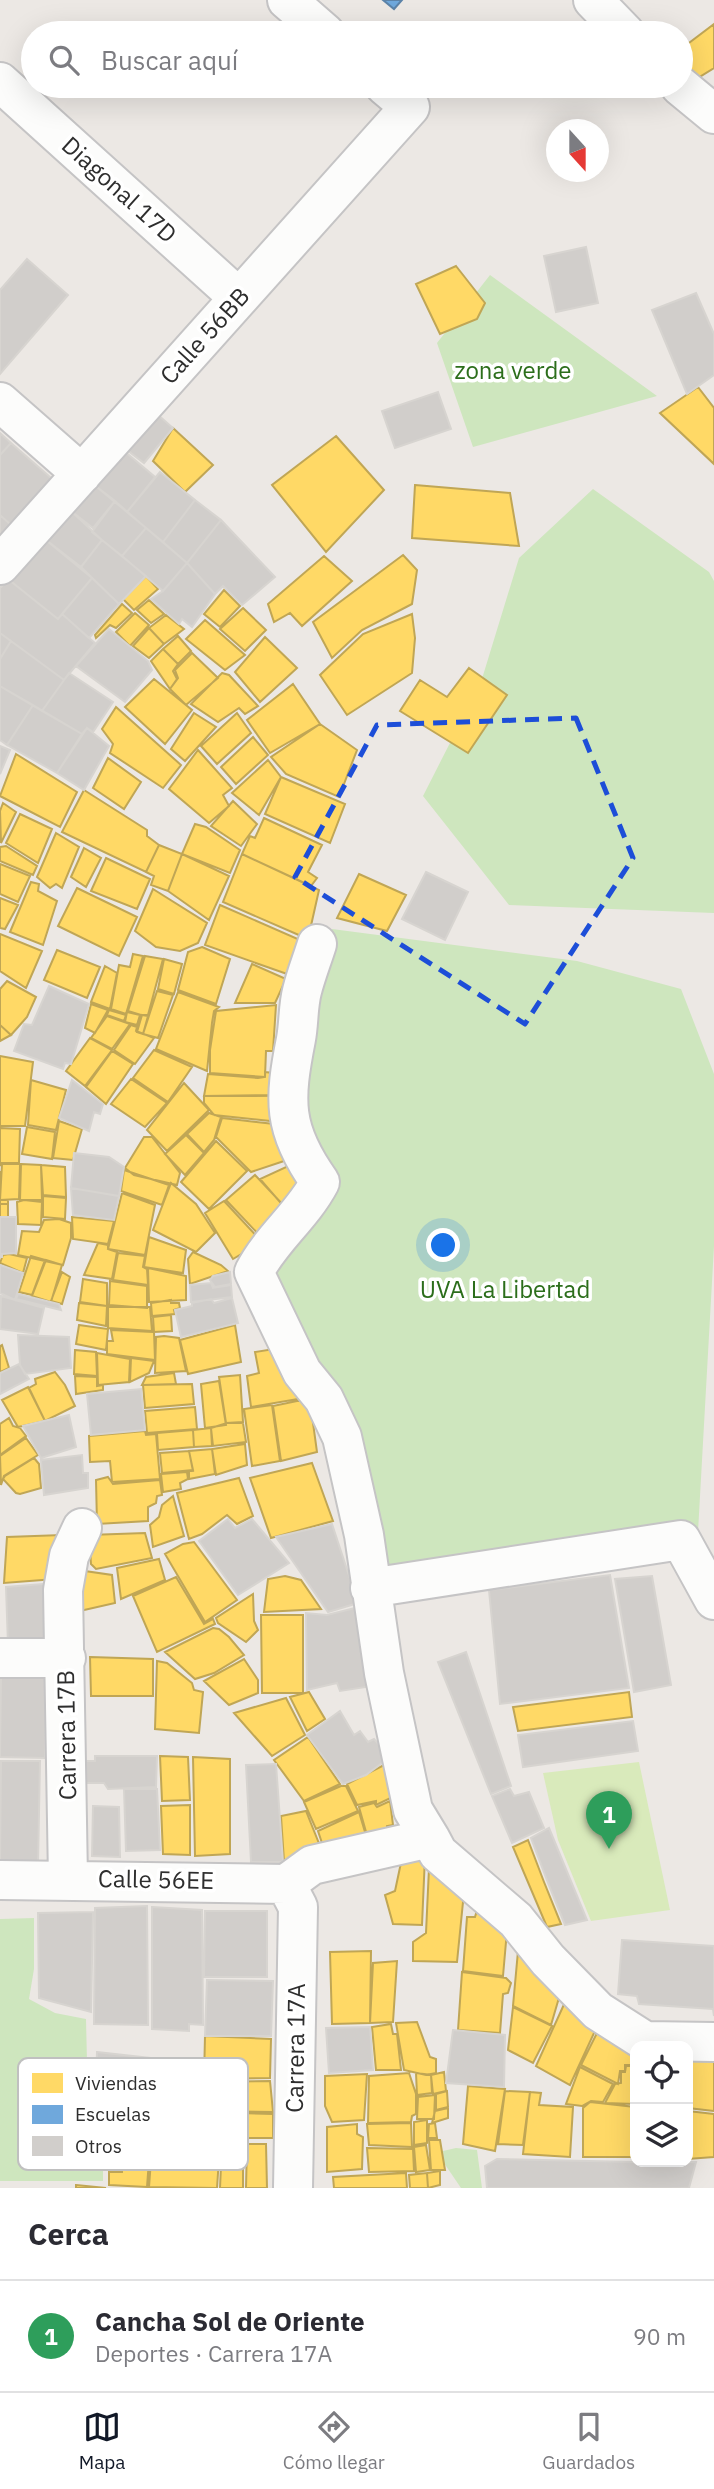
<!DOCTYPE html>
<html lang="es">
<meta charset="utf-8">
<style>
body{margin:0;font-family:"IBM Plex Sans",sans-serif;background:#f7f7f7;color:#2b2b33}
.controls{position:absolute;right:21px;bottom:21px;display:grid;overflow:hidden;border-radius:14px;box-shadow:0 7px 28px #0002}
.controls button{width:63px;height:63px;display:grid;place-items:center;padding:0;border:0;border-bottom:2px solid #e1e1e2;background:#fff;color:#2b2b33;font:35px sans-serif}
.compass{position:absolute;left:546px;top:119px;width:63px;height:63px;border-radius:50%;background:#fff;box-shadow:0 7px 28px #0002;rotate:159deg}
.you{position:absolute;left:444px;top:1246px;width:24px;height:24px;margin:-18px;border:5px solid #fff;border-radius:50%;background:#1a73e8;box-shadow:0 0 0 10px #1a73e833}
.badge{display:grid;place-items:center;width:46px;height:46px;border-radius:50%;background:#111827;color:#fff;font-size:23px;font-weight:700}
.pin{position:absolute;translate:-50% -58px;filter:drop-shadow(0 2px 4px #0008)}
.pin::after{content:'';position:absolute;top:37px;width:24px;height:21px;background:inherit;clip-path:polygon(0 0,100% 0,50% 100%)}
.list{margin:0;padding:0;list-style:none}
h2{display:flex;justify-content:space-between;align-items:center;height:91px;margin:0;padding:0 28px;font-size:30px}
h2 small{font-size:23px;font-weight:400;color:#7c7c81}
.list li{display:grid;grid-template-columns:46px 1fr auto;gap:21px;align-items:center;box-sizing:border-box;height:112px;padding:0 28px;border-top:2px solid #e1e1e2}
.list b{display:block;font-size:26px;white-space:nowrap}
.list p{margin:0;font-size:23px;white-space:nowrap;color:#7c7c81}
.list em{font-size:23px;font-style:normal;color:#7c7c81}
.icon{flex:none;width:38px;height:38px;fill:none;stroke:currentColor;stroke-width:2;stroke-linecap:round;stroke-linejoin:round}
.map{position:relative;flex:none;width:714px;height:2188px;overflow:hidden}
.search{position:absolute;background:#fff;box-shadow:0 7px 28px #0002;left:21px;right:21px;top:21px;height:77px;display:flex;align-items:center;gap:18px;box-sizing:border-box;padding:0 24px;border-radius:38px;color:#7c7c81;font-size:26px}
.sheet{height:203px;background:#fff}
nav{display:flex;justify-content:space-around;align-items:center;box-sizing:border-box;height:98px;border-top:2px solid #e1e1e2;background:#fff;font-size:19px;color:#7c7c81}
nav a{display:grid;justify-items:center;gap:4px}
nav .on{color:#111827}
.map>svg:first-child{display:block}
</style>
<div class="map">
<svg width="714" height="2188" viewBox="0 0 714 2188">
<rect width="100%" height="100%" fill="#ece8e4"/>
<!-- green -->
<path fill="#cee6be" d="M490,275L657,396L473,447L437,343Z
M593,489L709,572L714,581V913L509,905L423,796L481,682L519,558Z
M332,929L577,961L681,989L714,1074V1246L698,1532L377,1575L266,1261L307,1155V996Z
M34,1918V1969L29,1999L55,2013L86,2019L89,2148L120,2149L117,2166L103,2167V2181H0V1919Z
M456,2148L477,2150L482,2188H461L444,2163L443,2151Z"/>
<!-- pitch -->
<path fill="#d9eabb" d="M639,1762L670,1910L591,1921L558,1840L543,1773Z"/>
<!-- homes -->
<path fill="#ffd966" stroke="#c0a655" stroke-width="2" d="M714,24V68L688,84L681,80V49Z
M456,266L485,303L477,319L440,334L416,284Z
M698,387L714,408V464L660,413Z
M173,428L213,465L185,492L153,461Z
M336,436L384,490L326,552L272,485Z
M415,485L510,493L519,546L412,538Z
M403,555L417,570L412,604L362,630L332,658L313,622Z
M324,556L352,581L302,626L290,613L274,622L268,604Z
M146,576L158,589L134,610L123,599Z
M224,590L240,606L220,627L204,614Z
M149,600L164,614L151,623L137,610Z
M122,604L132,613L116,628L110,625L96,638L95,635Z
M243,608L266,630L245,651L220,629Z
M135,613L149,625L130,646L116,632Z
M412,614L415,638L412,673L347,715L320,675L363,634Z
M166,615L184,629L164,644L149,628Z
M205,620L245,655L225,670L186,639Z
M149,628L164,644L149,658L133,646Z
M178,636L191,651L178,664L163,649Z
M265,637L297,668L260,702L235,672Z
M163,649L178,664L173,671L177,679L170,689L151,661Z
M192,653L218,678L186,705L170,689L178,678L175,670Z
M469,668L507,695L468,753L400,711L420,680L447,697Z
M222,673L229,675L258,706L245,714L239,708L218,722L191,704Z
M154,679L192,710L165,744L125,707Z
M293,684L320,724L270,753L247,720Z
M116,707L181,765L163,788L110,753L113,744L102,729Z
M194,713L216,727L185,761L171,749Z
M237,713L251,733L217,764L201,746Z
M320,724L357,750L339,797L286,774L271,757Z
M253,737L268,755L236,784L221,767Z
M198,750L232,788L223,795L229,806L209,823L169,789Z
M16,754L77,792L60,827L0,796Z
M108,758L141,782L124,809L93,788Z
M268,760L281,777L259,815L232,793Z
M281,777L345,804L330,843L265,814Z
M84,790L147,830V836L159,845L146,872L62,832Z
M233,801L257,824L241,846L211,826Z
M3,803L16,812L1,843L0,811Z
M20,814L52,829L38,863L6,843Z
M264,818L322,845L308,872L317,878L311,886L242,854L250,836L255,838Z
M195,824L206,827L240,850L230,873L182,854Z
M56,833L79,847L62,888L56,884L50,888L37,877Z
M159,845L182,854L168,891L151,885L154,876L146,872Z
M6,846L37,866L33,875L0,861V847Z
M84,848L101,858L86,887L71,877Z
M182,854L229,876L209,920L168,891Z
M242,854L319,890L308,939L223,902Z
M106,858L150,879L137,909L91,891Z
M0,864L30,876L18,902L0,894Z
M359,874L406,895L387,931L337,918Z
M31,882L39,884L38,891L57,901L43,945L10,932Z
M77,888L137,917L119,956L58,926Z
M153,889L207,923L198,943L180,951L156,947L135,931Z
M0,898L18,905L5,929L0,928Z
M220,905L300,940L287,974L205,945Z
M0,934L42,951L26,988L0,971Z
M202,947L230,959L216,1004L178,990L188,952Z
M57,950L100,967L87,998L44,980Z
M133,954L143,956L126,1014L111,1009L119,965L130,967Z
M145,956L163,959L148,1015H141L128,1011Z
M164,959L182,964L174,994L158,989Z
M252,964L286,979L275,1003H235Z
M105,966L117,973L110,1009L91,1002Z
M7,981L36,997L27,1017L11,1035L0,1025V989Z
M157,991L173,995L158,1038L143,1034Z
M178,992L219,1007L214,1011L212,1023L207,1071L156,1049Z
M91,1004L108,1010L95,1033L85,1028Z
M276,1005L273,1051H266L265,1077L210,1073V1050L216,1011Z
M109,1010L126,1015L124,1021L107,1015Z
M127,1012L140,1015L137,1025L125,1022Z
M142,1015L148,1016L143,1034L137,1032Z
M107,1016L130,1024L112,1049L91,1038Z
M0,1025L11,1035L0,1041Z
M131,1025L137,1027L136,1031L154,1038L135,1064L114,1050Z
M90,1038L112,1050L85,1086L66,1071Z
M154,1050L192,1067L168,1102L133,1078Z
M112,1051L133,1064L106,1104L86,1087Z
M0,1056L33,1062L25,1126H0Z
M265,1072L273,1073L275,1095L204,1096L208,1074L258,1078L265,1077Z
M131,1079L167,1103L145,1127L111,1104Z
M31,1080L66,1090L56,1130L28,1125Z
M184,1083L209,1110L167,1151L147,1130Z
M204,1096H270L280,1122L214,1115L204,1103Z
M209,1113L221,1117L214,1140L204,1152L187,1134Z
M222,1118L283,1125L293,1158L251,1172L216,1137Z
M59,1121L82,1129L73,1160L53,1158Z
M27,1127L55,1132L52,1159L22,1154Z
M0,1128L20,1129L19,1163H1L0,1166Z
M186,1135L204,1153L185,1175L165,1154Z
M144,1137H152L180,1173L177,1185L134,1175L125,1168Z
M216,1141L247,1171L209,1209L181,1182Z
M297,1162L299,1201L286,1209L260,1179Z
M2,1164H20L19,1199L0,1200Z
M21,1164L41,1165L42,1200H20Z
M41,1165L65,1167L66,1197L43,1195Z
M124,1170L169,1185L162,1205L121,1191Z
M0,1171V1200H8V1204H0Z
M255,1175L287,1209L263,1239L226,1200Z
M171,1183L196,1204L215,1233L196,1252L153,1230Z
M122,1193L155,1205L145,1255L108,1249Z
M43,1196L66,1198L65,1219L43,1217Z
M24,1200L42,1202L41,1225L18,1224L17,1202Z
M224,1201L262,1242L233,1259L205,1213Z
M0,1204H8V1217H0Z
M72,1217L114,1221L108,1244L73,1239Z
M59,1219L71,1223V1238L63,1265L18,1255L22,1231L39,1232L44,1220Z
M149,1237L186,1250L183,1273L144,1267Z
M98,1243L108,1245V1249L117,1252L112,1279L84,1275Z
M193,1252L221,1265L228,1271L190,1284L188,1259Z
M118,1253L145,1256L143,1267L147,1269L148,1285L113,1280Z
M9,1254L27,1258L23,1273L0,1263L3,1255Z
M31,1256L45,1260L32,1295L19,1292Z
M46,1260L62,1265L51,1302L32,1296Z
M148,1268L186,1276V1300L149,1302Z
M62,1272L70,1277L62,1304L51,1301Z
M83,1279L107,1283V1306L80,1302Z
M110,1281L147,1286V1308L109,1305Z
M171,1300V1303H179L180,1308L174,1310L175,1314L152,1316L151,1303Z
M79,1303L107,1306L106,1326L77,1320Z
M108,1307H150L152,1331L108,1328Z
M171,1315L172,1331L154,1332L153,1317Z
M79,1325L108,1329L106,1350L76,1344Z
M235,1325L241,1362L188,1374L180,1340Z
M111,1330L154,1332L155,1360L107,1354V1341H113Z
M164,1336L179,1338L186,1371L155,1373L156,1337Z
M2,1345L9,1368L0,1372V1346Z
M280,1348L298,1399L251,1407L247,1376L259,1373L255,1352Z
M75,1350L96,1352L97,1376L74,1374Z
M97,1353L130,1359L129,1382L98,1385Z
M131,1358L154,1361L149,1373L130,1382Z
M55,1372L65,1385L75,1406L45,1421L29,1388L36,1384L35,1379Z
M174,1373L176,1384L142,1385L146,1377Z
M240,1375L243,1422L226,1423L219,1377Z
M75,1376L97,1377V1386L103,1385V1390L76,1394Z
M219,1381L226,1425L205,1428L201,1384Z
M192,1384L194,1404L145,1408L143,1385Z
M28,1387L45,1421L18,1427L2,1400Z
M297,1401H310L317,1452L281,1461L273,1406Z
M272,1405L280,1461L252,1466L244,1409Z
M195,1407L197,1429L147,1433L145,1411Z
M9,1418L13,1426L20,1428L26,1436L0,1455V1424Z
M227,1423H243L246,1442L213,1446L211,1428Z
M211,1428L212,1446L194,1447L193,1430Z
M193,1430L194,1447L158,1450L157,1433Z
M145,1431L146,1435L156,1434L160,1479L112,1482L110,1461L90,1462L89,1436Z
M26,1438L38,1455L4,1476L1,1485L0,1456Z
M245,1444L247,1465L216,1475L212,1449Z
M212,1449L215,1474L189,1479V1471H193L189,1451Z
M189,1451L193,1470L162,1473L160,1453Z
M34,1458L39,1464L41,1488L20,1494L16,1493L3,1479L5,1476Z
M312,1463L333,1521L271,1538L250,1478Z
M187,1472L188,1479L180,1483L181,1489L163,1492L161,1474Z
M108,1477L113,1484L160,1480L162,1495L157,1496L156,1503L148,1507V1521L97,1524L96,1480Z
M239,1478L253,1516L237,1524L227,1515L202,1534L189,1539L177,1493Z
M173,1496L184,1536L153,1547L150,1525L159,1517L162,1505Z
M145,1533L152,1558L96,1569L91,1564L89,1535Z
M62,1535L55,1579L4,1583L7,1537Z
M194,1542L237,1600L205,1622L165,1554L183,1544Z
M159,1559L165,1580L121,1599L117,1568Z
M71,1569L112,1575L115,1603L71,1613Z
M285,1576L301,1580L321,1609L264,1612L268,1579Z
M176,1577L204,1624L213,1619L215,1624L157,1652L133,1596Z
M253,1594L254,1621L258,1630L246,1642L218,1623L216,1618Z
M261,1615H303V1693H262Z
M213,1628L219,1629L229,1637L244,1655L214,1673L195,1679L165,1652Z
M90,1657L153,1659V1696H91Z
M244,1659L258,1680V1693L229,1705L204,1681Z
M157,1661L167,1663L192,1683L194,1690L203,1692L199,1733L155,1729Z
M309,1692L325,1719L307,1731L290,1697Z
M629,1692L632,1717L518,1731L513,1707Z
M286,1698L305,1735L272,1756L234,1713Z
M308,1737L340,1784L304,1801L274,1760Z
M160,1756L188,1757L190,1800L162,1801Z
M193,1757L230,1759V1854L195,1856Z
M388,1763L399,1794L376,1805V1801L357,1805L347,1784Z
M341,1786H346L358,1811L316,1829L304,1802Z
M390,1801L393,1825L387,1826V1833L368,1839L359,1807L374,1803L377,1807Z
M190,1805V1855L163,1854L161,1806Z
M306,1811L324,1856L284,1861L281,1816Z
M359,1812L368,1842L327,1858L318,1831Z
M528,1840L544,1882L561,1924L547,1927L513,1847Z
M425,1856L422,1925L393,1924L385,1895L395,1891L402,1858Z
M429,1868L464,1892L457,1962L413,1961V1942L426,1933Z
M477,1910L508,1919L503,1976L463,1971L467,1917H475Z
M371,1951L370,2023L332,2024L330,1952Z
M518,1951L563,1984L551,2025L513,2006Z
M397,1961L393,2022L370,2023L373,1963Z
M462,1972L506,1978L511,1983L508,1993L503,1994L500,2033L458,2030Z
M566,2000L600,2020L570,2085L536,2066Z
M513,2007L552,2026L533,2063L508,2050Z
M417,2022L430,2057L436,2059V2073L426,2075L404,2070L396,2023Z
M391,2024L393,2034H397L401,2070H376L372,2027Z
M600,2027L635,2046V2060L632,2065H625V2071H620L618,2084L581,2065Z
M205,2036L271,2039L270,2078L204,2079Z
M688,2051L714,2053V2111L688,2108Z
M635,2062V2104L605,2103L615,2084L621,2083V2072H625L626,2066H633Z
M580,2067L613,2084L603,2102L591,2101L582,2106L566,2104Z
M444,2072L446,2091L433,2094L431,2075Z
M409,2073L416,2094V2114L412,2116L411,2122L368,2123L369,2076Z
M416,2073L431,2075L432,2093L417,2095Z
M367,2074L364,2120L332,2122L325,2106V2076Z
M270,2081L273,2112L205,2111L203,2082Z
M468,2086L505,2089L495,2151L463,2144Z
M447,2091L448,2107L436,2110V2094Z
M505,2091L530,2092L523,2145L498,2144Z
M530,2092L541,2093L539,2105L573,2107L570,2157L523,2154Z
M435,2095L434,2119H417L418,2097Z
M590,2102L635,2107V2157H583V2108Z
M448,2108V2118L432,2123L435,2111Z
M688,2111L714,2114V2157L688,2159Z
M204,2112L273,2114V2138H204Z
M427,2120V2143L414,2145V2122Z
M411,2123L412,2147L369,2145L367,2124Z
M435,2123L437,2138H428L429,2124Z
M357,2124V2134L363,2137L362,2169L327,2172V2127Z
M153,2133L198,2134L202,2143H220L217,2188L149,2187Z
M429,2140H440L445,2170H431Z
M243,2143V2188H220L222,2144Z
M247,2144H266L267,2188H246Z
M426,2145L430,2170L416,2172L414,2147Z
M367,2148L413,2149L414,2171L369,2172Z
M123,2158L149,2160L147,2187L109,2185V2172H122Z
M440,2171V2185L428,2188L427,2173Z
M406,2173L407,2188H334L333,2177Z
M427,2173L428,2188H410L409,2175Z
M76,2185L106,2188H76Z"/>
<!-- schools -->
<path fill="#6fa8dc" stroke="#5c83a8" stroke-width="2" d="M383,0H402L394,9Z"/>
<!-- building -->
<path fill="#d1cecb" stroke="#d7d4d0" stroke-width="2" d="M586,247L598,303L556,312L544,256Z
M27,259L68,295L0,374V290Z
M696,293L714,334V375L687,394L652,310Z
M438,392L451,429L395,448L382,411Z
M157,414L173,428L144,463L127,450Z
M0,433L11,443L0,455Z
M11,443L58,484L12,526L0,515V455Z
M123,450L155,477L127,512L93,484Z
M160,472L195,500L163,542L127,512Z
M93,484L115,501L93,528L71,511Z
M195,500L221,520L187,563L163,542Z
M115,501L146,528L122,556L92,532Z
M71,511L102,540L81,567L41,536Z
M0,515L12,526L0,539Z
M221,520L275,577L242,605L223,586L215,594L187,563Z
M146,528L187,563L163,591L122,556Z
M41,536L92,578L58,619L8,579Z
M102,540L146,576L119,604L81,567Z
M187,563L215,594L192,627L182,619L179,624L151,599L163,591Z
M92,578L119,604L89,638L62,614Z
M8,579L58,619L62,614L95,643L64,680L0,633V588Z
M109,629L148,661L152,670L125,702L76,666Z
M0,633L11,641L0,659Z
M11,641L64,680L42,711L0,686V659Z
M69,673L113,702L93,732L87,728L82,734L42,711Z
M0,686L33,705L7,745L0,740Z
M33,705L82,734L57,773L7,745Z
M87,728L109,746L84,790L57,773Z
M0,746L10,750L0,774Z
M426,872L468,892L445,940L402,919Z
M49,986L89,1004L71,1064L65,1063L63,1069L14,1051L24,1024L32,1025Z
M72,1080L103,1104L100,1114L94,1112L89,1131L59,1118Z
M74,1153L109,1157L124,1167L119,1196L71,1188Z
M71,1188L119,1196L114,1220L73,1215Z
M0,1217H16V1253L2,1254V1257H0Z
M0,1265L23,1273L15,1300L0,1293Z
M230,1272L231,1284L215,1287L210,1280L213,1276Z
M211,1283L213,1288L231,1285L232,1297L191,1302L190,1285Z
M18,1294L59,1304L61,1310L16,1299Z
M1,1296L44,1308L38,1334L0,1329Z
M232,1298L238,1323L181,1337L175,1310L192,1306V1303L211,1299L214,1303Z
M18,1335L69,1337L71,1368L25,1374L20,1365Z
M19,1364L29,1379L0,1394V1373Z
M141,1389L145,1430L91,1435L87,1394Z
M69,1415L76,1447L41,1458L23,1426Z
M82,1455L83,1473H88V1488L44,1495L41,1460Z
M228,1519L235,1528L252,1519L289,1563L238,1595L199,1541Z
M332,1524L358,1603L328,1612L276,1537Z
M610,1575L629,1688L500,1704L489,1590Z
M652,1576L671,1685L634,1692L615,1579Z
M55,1583L59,1646L8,1645L6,1587Z
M359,1607L379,1685L340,1691L337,1683L307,1690L306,1613L327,1615Z
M466,1652L511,1786L491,1794L438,1662Z
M1,1677L46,1678L45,1758L0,1757Z
M340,1711L354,1735L360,1731L368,1742L374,1739L390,1757L366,1775L343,1784L307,1735Z
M633,1721L638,1751L523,1767L518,1735Z
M95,1756H157L156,1787L108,1789L104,1783H80L83,1761H95Z
M1,1761H40L38,1864L0,1863Z
M276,1764L283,1862H251L246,1765Z
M124,1789H157L160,1850L126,1851Z
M510,1789L514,1796L529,1792L544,1828L512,1843L492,1796Z
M93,1806L119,1807L120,1857L92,1856Z
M549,1828L587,1920L565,1925L548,1883L531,1838Z
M147,1906L148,2025L94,2024L95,1908Z
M152,1907L202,1910L203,2025L189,2024V2031L152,2029Z
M205,1911H267V1977H204Z
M93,1912L91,2012L39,1998L38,1913Z
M622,1940L714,1946V2016L713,2009L639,2004L637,1996L618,1994Z
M207,1980L273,1981L271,2036H205Z
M370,2027L373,2070L329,2073L326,2028Z
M453,2030L505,2035L504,2087L446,2083Z
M97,2052L150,2058L149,2145L94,2144Z
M497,2159L635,2162H696L689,2188H487L485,2166Z"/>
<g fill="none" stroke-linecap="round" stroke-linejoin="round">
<defs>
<path id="minor" d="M287,0L325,33
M593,0L625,33
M0,82L239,298
M680,86L714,114
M0,402L82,474
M0,565L410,107L385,86
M317,944C312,960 306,975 302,991C298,1006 299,1023 296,1039C284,1100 282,1129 320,1182C302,1216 271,1239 254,1272L302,1372L324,1399L342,1437L364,1535L384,1673L413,1810L430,1838L438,1853L516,1920L548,1960L598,2011L645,2041L714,2042
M370,1588L681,1540L714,1600
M0,1658H66
M68,1879L63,1590L69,1556L82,1528
M0,1880L286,1884L298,1907L293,2188
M286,1884L312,1865L430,1838"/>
</defs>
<!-- minor casing -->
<use href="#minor" stroke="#c5c4c5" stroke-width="42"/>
<!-- minor -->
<use href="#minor" stroke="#fcfcfb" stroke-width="38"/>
</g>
<!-- marked area -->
<path fill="none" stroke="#1d4ed8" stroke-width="5" stroke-dasharray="14 9" stroke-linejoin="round" d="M576,718L633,858L525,1024L295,877L377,725Z"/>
<g text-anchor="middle" stroke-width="7" stroke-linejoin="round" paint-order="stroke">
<!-- street labels -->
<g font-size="24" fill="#2e2e2e" stroke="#fff">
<text transform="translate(119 190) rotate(42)" y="8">Diagonal 17D</text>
<text transform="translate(205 336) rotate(-48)" y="8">Calle 56BB</text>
<text transform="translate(67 1735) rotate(-91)" y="8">Carrera 17B</text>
<text transform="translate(156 1880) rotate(1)" y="8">Calle 56EE</text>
<text transform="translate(296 2048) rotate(-89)" y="8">Carrera 17A</text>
</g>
<!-- park labels -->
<g font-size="24" fill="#2c6e1b" stroke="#fff">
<text x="513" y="379">zona verde</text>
<text x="505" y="1298">UVA La Libertad</text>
</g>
</g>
<!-- legend -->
<rect x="18" y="2058" width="230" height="112" rx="10" fill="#fff" stroke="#c0c0c0" stroke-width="2"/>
<rect x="32" y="2073" width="31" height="20" fill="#ffd966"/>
<rect x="32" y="2105" width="31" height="19" fill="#6fa8dc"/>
<rect x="32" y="2136" width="31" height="20" fill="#d1cecb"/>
<g font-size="19" fill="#2e2e2e">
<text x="75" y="2090">Viviendas</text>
<text x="75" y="2121">Escuelas</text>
<text x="75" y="2153">Otros</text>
</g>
</svg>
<div class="controls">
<button><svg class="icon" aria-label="locate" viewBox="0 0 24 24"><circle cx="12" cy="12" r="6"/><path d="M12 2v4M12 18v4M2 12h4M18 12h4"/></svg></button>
<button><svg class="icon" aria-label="layers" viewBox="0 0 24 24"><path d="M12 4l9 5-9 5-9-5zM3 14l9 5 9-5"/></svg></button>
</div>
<svg class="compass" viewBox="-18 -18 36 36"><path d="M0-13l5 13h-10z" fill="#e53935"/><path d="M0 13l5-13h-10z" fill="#7c7c81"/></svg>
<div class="you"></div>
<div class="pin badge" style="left:609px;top:1849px;background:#2e9e5b">1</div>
<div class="search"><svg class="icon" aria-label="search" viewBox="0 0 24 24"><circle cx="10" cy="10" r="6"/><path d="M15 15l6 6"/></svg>Buscar aquí</div>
</div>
<section class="sheet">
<h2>Cerca<small></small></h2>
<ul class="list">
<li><span class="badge" style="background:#2e9e5b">1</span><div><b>Cancha Sol de Oriente</b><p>Deportes · Carrera 17A</p></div><em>90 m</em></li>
</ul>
</section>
<nav>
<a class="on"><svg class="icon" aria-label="map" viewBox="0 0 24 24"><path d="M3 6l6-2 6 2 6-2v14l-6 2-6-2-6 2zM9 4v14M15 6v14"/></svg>Mapa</a>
<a><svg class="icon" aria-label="directions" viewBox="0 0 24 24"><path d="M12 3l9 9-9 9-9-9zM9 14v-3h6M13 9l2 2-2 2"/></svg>Cómo llegar</a>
<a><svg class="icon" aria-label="saved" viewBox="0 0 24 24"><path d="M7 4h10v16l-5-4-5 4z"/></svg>Guardados</a>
</nav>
